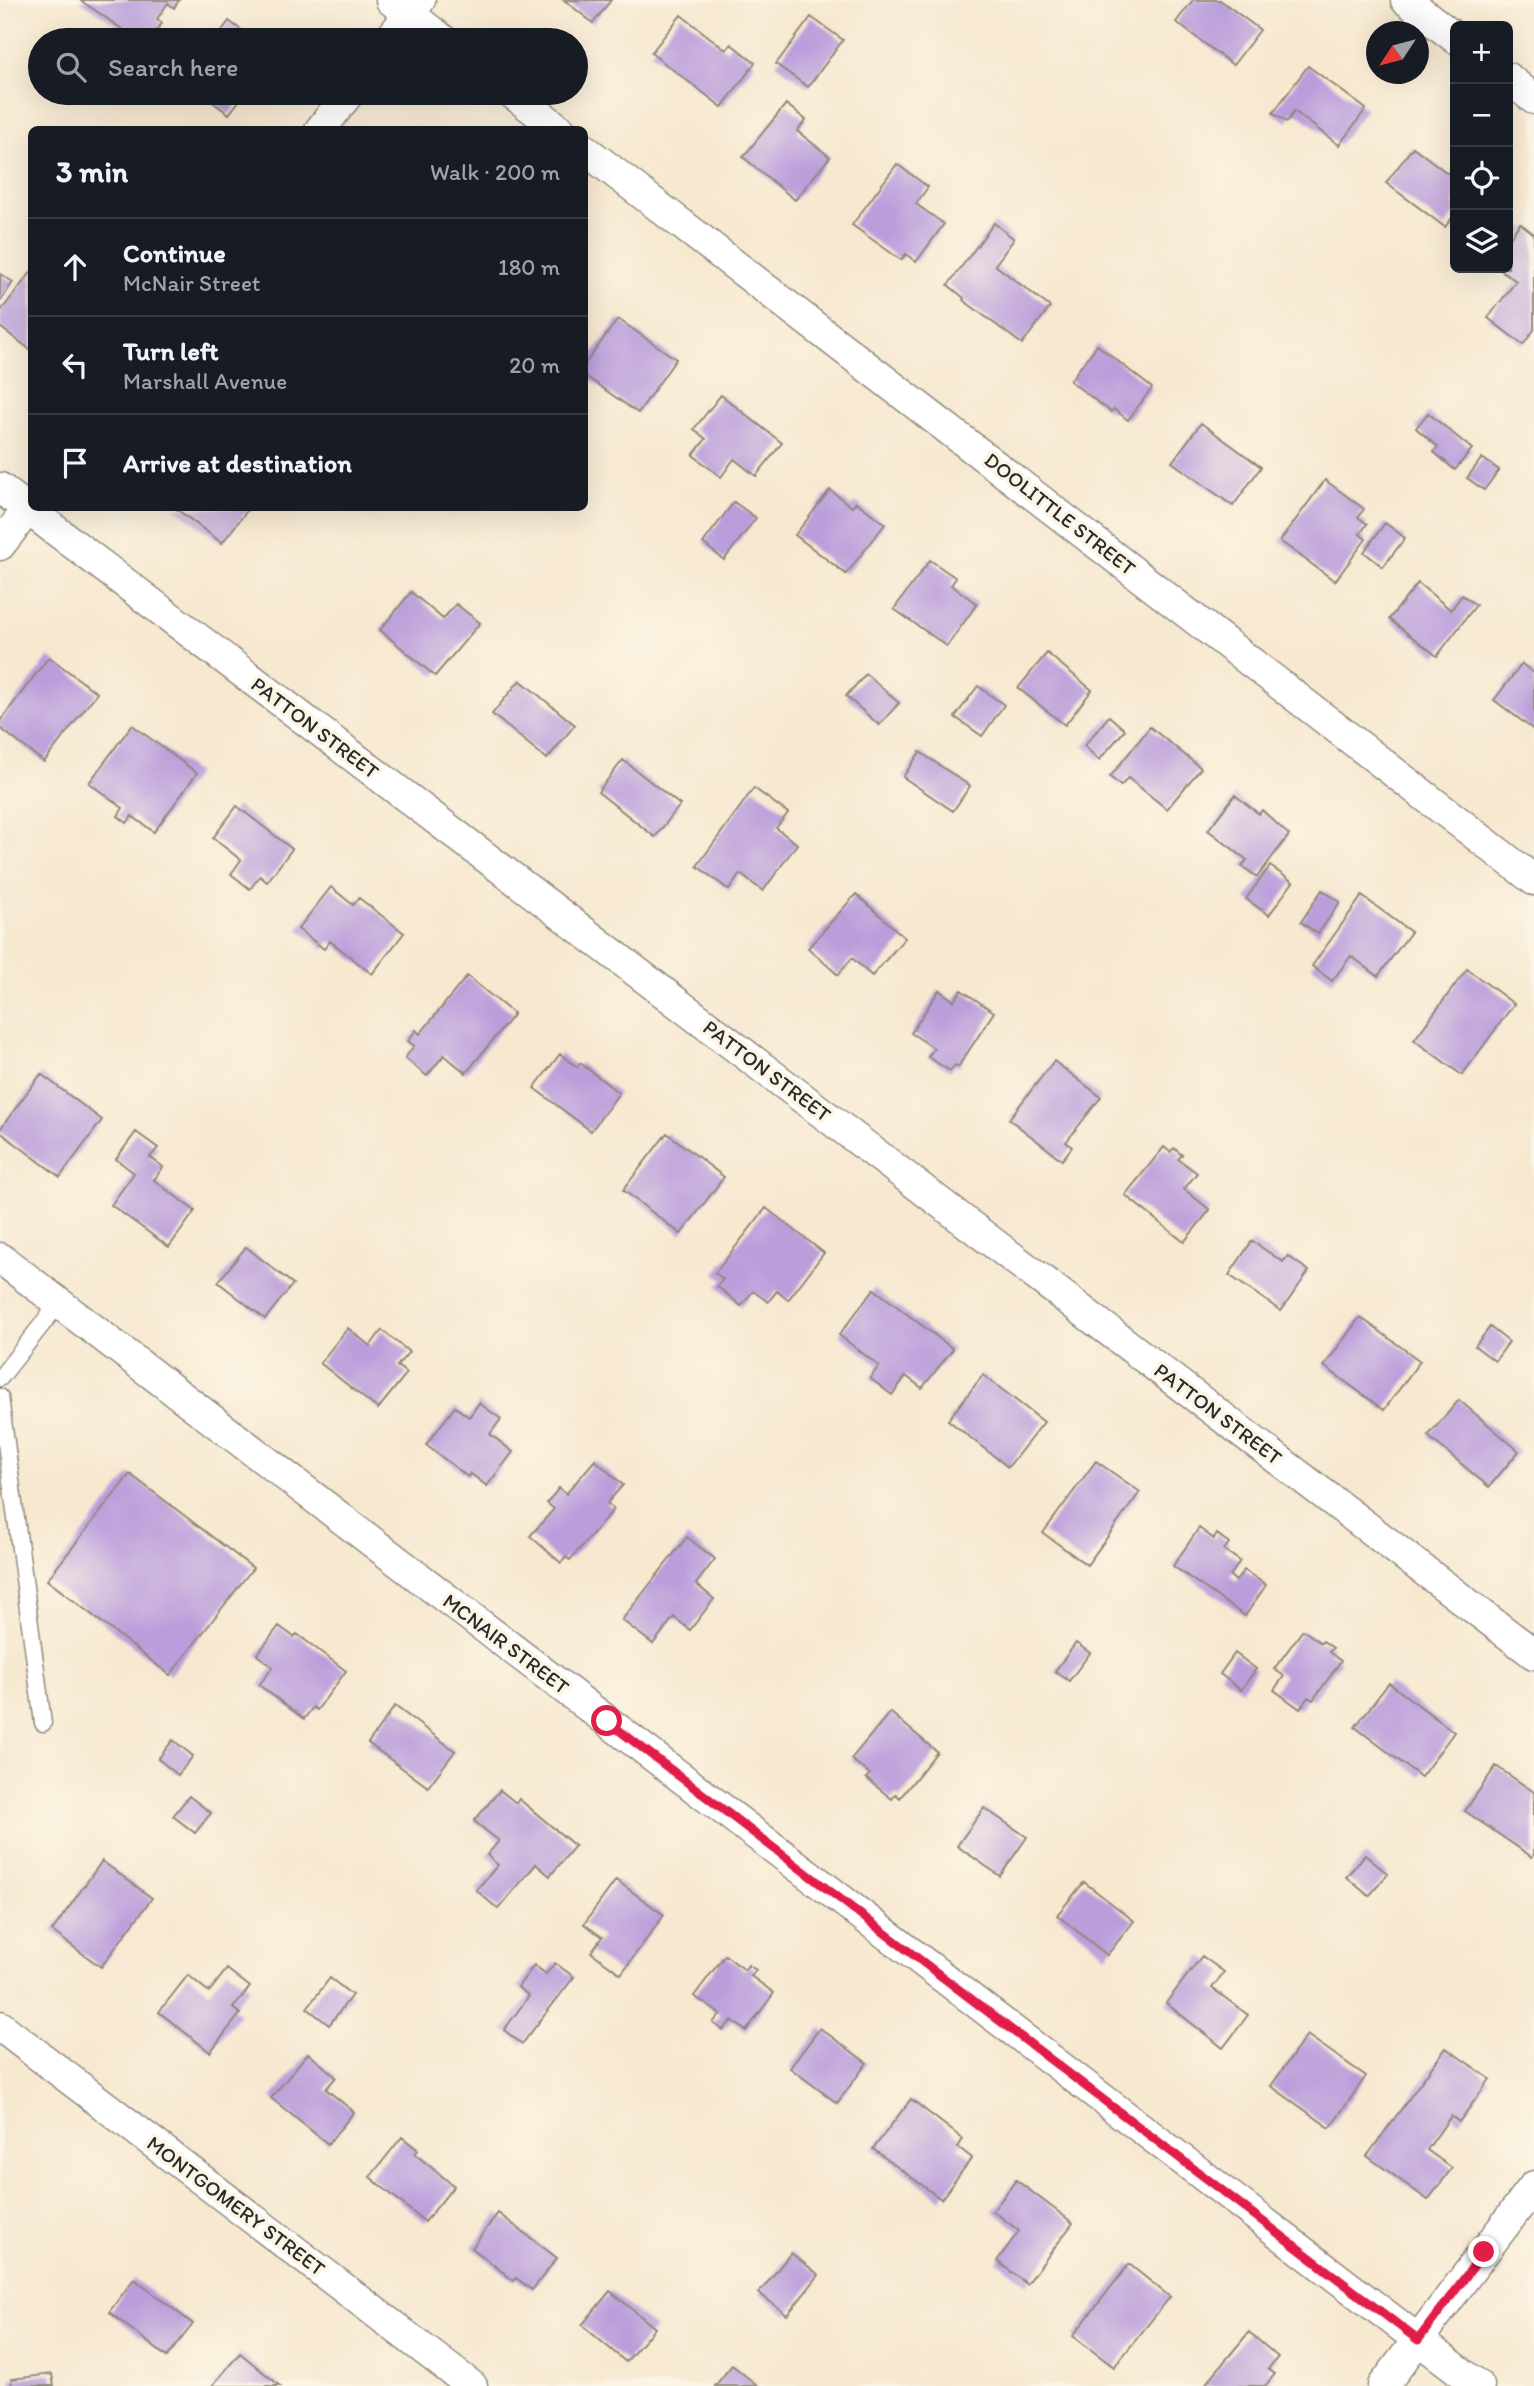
<!DOCTYPE html>
<meta charset="utf-8">
<style>
body{margin:0;font-family:Itim,sans-serif;background:#242831;color:#f1f3f6}
.controls{position:absolute;right:21px;top:21px;display:grid;overflow:hidden;border-radius:10px;box-shadow:0 7px 28px #0002}
.controls button{width:63px;height:63px;display:grid;place-items:center;padding:0;border:0;border-bottom:2px solid #363941;background:#171b24;color:#f1f3f6;font:35px sans-serif}
.compass{position:absolute;left:1366px;top:21px;width:63px;height:63px;border-radius:50%;background:#171b24;box-shadow:0 7px 28px #0002;rotate:234deg}
.stop{position:absolute;width:21px;height:21px;margin:-16px;border:5px solid #e11d48;border-radius:50%;background:#fff}
.stop.end{background:#e11d48;border-color:#fff;box-shadow:0 2px 7px #0008}
.list{margin:0;padding:0;list-style:none}
h2{display:flex;justify-content:space-between;align-items:center;height:91px;margin:0;padding:0 28px;font-size:30px}
h2 small{font-size:23px;font-weight:400;color:#9ea1a6}
.list li{display:grid;grid-template-columns:46px 1fr auto;gap:21px;align-items:center;box-sizing:border-box;height:98px;padding:0 28px;border-top:2px solid #363941}
.list b{display:block;font-size:26px;white-space:nowrap}
.list p{margin:0;font-size:23px;white-space:nowrap;color:#9ea1a6}
.list em{font-size:23px;font-style:normal;color:#9ea1a6}
.icon{flex:none;width:38px;height:38px;fill:none;stroke:currentColor;stroke-width:2;stroke-linecap:round;stroke-linejoin:round}
.map{position:relative;flex:none;width:1534px;height:2386px;overflow:hidden}
.search{position:absolute;background:#171b24;box-shadow:0 7px 28px #0002;left:28px;top:28px;width:560px;height:77px;display:flex;align-items:center;gap:18px;box-sizing:border-box;padding:0 24px;border-radius:38px;color:#9ea1a6;font-size:26px}
.panel{position:absolute;background:#171b24;box-shadow:0 7px 28px #0002;left:28px;top:126px;width:560px;height:385px;border-radius:10px}
.map>svg:first-child{display:block}
</style>
<div class="map">
<svg width="1534" height="2386" viewBox="0 0 1534 2386">
<rect width="100%" height="100%" fill="#fcf5e5"/>
<filter id="ink" filterUnits="userSpaceOnUse"><feTurbulence type="fractalNoise" baseFrequency=".0143" numOctaves="2"/><feDisplacementMap in="SourceGraphic" scale="14" xChannelSelector="R" yChannelSelector="G"/><feConvolveMatrix kernelMatrix="1 2 1 2 8 2 1 2 1" color-interpolation-filters="sRGB"/></filter>
<filter id="wash" filterUnits="userSpaceOnUse"><feTurbulence type="fractalNoise" baseFrequency=".00686" numOctaves="4" result="noise"/><feDisplacementMap in="SourceGraphic" scale="28" xChannelSelector="R" yChannelSelector="G"/><feGaussianBlur stdDeviation="1.57" result="paint"/><feColorMatrix in="noise" values="0 0 0 0 0 0 0 0 0 0 0 0 0 0 0 0 0 1.4 0 .05"/><feComposite in="paint" operator="in"/></filter>
<g filter="url(#wash)">
<rect width="100%" height="100%" fill="#f7e8d0"/>
<g id="blocks">
<!-- building -->
<path fill="#ba9ddb" d="M80,0H179L174,8L168,3L157,19L162,23L150,40H138Z
M564,0H611L593,23Z
M1193,0H1220L1260,30L1233,65L1176,22Z
M681,15L726,50L731,44L755,63L722,107L651,53Z
M811,17L843,40L808,87L776,64Z
M229,21L255,40H215Z
M1308,66L1366,109L1339,145L1294,111L1287,122L1273,113Z
M200,93H245L229,114Z
M786,104L806,120L797,131L830,157L795,200L743,157Z
M1413,147L1455,179V214L1445,227L1386,183Z
M897,164L928,187L916,204L944,224L916,262L906,254L901,260L852,225Z
M994,223L1014,239L995,265L1050,307L1022,344L963,300L964,298L948,285Z
M1520,223L1534,234V330L1523,345L1488,318L1516,281L1498,268H1508V241Z
M32,271V351L0,327V312Z
M0,274L13,282L0,302Z
M618,319L676,359L638,413L584,375V365Z
M1097,345L1152,388L1128,420L1114,409L1111,412L1070,381Z
M721,395L782,443L756,476L734,459L721,477L693,455L706,439L694,429Z
M1428,413L1472,449L1455,470L1434,452L1438,447L1416,428Z
M1201,423L1261,467L1233,506L1172,462Z
M1482,458L1499,470L1484,490L1467,478Z
M1325,480L1364,509L1358,517L1367,524L1360,534L1366,539L1335,581L1280,541Z
M830,490L852,507L856,502L885,524L846,574L795,535Z
M734,502L756,518L724,560L703,543Z
M175,508H249L222,543Z
M1385,523L1405,538L1383,567L1364,552Z
M930,560L956,578L951,585L977,604L947,646L894,609Z
M1418,583L1451,610L1462,595L1476,605L1437,656L1389,619Z
M411,592L443,619L456,604L480,623L435,676L380,630Z
M1047,653L1092,690L1065,725L1018,688Z
M49,657L97,693L44,762L0,728V721Z
M1522,664L1534,673V730L1494,700Z
M866,674L899,703L879,725L846,696Z
M520,680L575,725L547,759L492,714Z
M978,686L1004,705L982,736L955,717Z
M1109,716L1125,730L1099,760L1084,746Z
M132,725L197,773L154,832L132,816L127,823L118,816L123,808L89,783Z
M1150,727L1201,768L1167,809L1128,778L1121,786L1110,777Z
M920,752L970,786L953,811L903,777Z
M623,760L680,805L655,837L598,792Z
M754,788L788,813L776,828L797,844L763,891L740,874L729,890L697,866Z
M1235,795L1259,814L1262,810L1289,835L1257,877L1242,866L1247,860L1208,830Z
M237,806L292,849L267,882L260,876L250,889L231,874L241,860L213,838Z
M1270,866L1293,882L1269,915L1246,899Z
M331,887L353,905L359,898L404,933L372,974L330,941L324,949L298,929Z
M1322,890L1340,902L1318,934L1301,922Z
M856,894L905,938L872,976L852,958L838,975L808,948Z
M1362,896L1411,932L1378,976L1351,956L1332,981L1312,966Z
M1467,969L1514,1004L1462,1075L1414,1040Z
M467,976L514,1014L466,1073L444,1055L427,1076L405,1058L414,1046L408,1041L416,1030L420,1034Z
M939,990L954,1001L961,990L994,1012L958,1067L955,1065L950,1071L928,1057L934,1048L911,1033Z
M560,1054L577,1067L580,1063L619,1093L591,1131L534,1088Z
M1054,1061L1101,1097L1066,1142L1072,1147L1062,1160L1009,1119Z
M41,1074L102,1120L60,1177L0,1132V1129Z
M136,1132L158,1148L150,1157L163,1167L154,1180L195,1211L169,1247L111,1205L134,1173L116,1159Z
M667,1133L724,1177L681,1234L623,1190Z
M1164,1147L1170,1152L1174,1148L1182,1155L1178,1159L1197,1173L1184,1189L1210,1210L1184,1242L1125,1195Z
M766,1208L824,1253L788,1300L777,1291L768,1302L753,1291L741,1306L717,1286L723,1279L715,1273Z
M1252,1241L1283,1262L1288,1256L1309,1271L1281,1311L1229,1275Z
M246,1247L293,1284L265,1319L218,1282Z
M874,1289L953,1349L922,1388L906,1376L892,1395L870,1378L879,1366L839,1335Z
M1360,1317L1420,1361L1384,1410L1324,1366Z
M1490,1327L1509,1342L1495,1361L1475,1346Z
M348,1328L370,1346L382,1330L409,1352L397,1366L407,1373L378,1409L320,1363Z
M983,1375L1044,1422L1008,1467L948,1420Z
M1459,1400L1519,1451L1489,1487L1428,1436Z
M479,1403L501,1419L490,1434L513,1452L487,1486L470,1473L468,1477L426,1445L455,1407L469,1417Z
M595,1460L623,1485L607,1503L614,1509L570,1560L566,1557L561,1563L530,1536L554,1509L547,1503L559,1488L566,1494Z
M1096,1461L1140,1492L1087,1565L1043,1533Z
M130,1474L253,1568L170,1675L47,1580Z
M1199,1528L1214,1539L1217,1534L1229,1543L1224,1550L1240,1561L1230,1576L1236,1581L1244,1570L1266,1585L1245,1616L1173,1566Z
M687,1537L715,1559L696,1584L714,1599L690,1630L674,1617L653,1644L622,1620Z
M279,1626L294,1637L297,1634L346,1671L317,1710L313,1707L304,1719L259,1685L273,1667L257,1655Z
M1303,1630L1321,1643L1323,1641L1333,1648L1329,1652L1341,1661L1313,1700L1308,1697L1300,1709L1274,1690L1284,1676L1274,1669Z
M1076,1643L1090,1653L1069,1681L1055,1671Z
M1235,1653L1256,1669L1241,1690L1220,1674Z
M1389,1683L1454,1732L1421,1777L1355,1727Z
M395,1706L455,1751L428,1787L368,1743Z
M890,1712L937,1752L900,1798L896,1794L892,1799L866,1778L870,1774L851,1759Z
M173,1740L193,1756L178,1775L158,1759Z
M1496,1766L1534,1792V1854L1532,1857L1465,1811Z
M500,1790L516,1803L519,1799L575,1846L550,1876L536,1864L498,1909L476,1890L498,1865L487,1855L499,1841L474,1821Z
M189,1796L211,1813L195,1833L173,1816Z
M984,1808L1027,1837L1000,1876L957,1846Z
M1365,1855L1388,1874L1369,1896L1346,1877Z
M102,1861L152,1898L101,1967L52,1931Z
M616,1880L664,1915L621,1974L591,1952L602,1937L584,1924Z
M1084,1882L1134,1921L1107,1955L1057,1915Z
M725,1955L745,1970L748,1965L756,1970L751,1976L774,1993L746,2031L732,2020L723,2030L713,2023L720,2014L694,1996Z
M1202,1956L1224,1972L1212,1988L1248,2015L1223,2048L1166,2003Z
M555,1963L574,1977L522,2044L504,2030L529,1996L518,1987L534,1965L546,1974Z
M227,1969L250,1987L233,2008L240,2014L210,2052L159,2012L188,1975L209,1992Z
M330,1978L352,1995L329,2025L307,2008Z
M820,2028L867,2063L837,2103L790,2068Z
M1307,2035L1366,2076L1330,2128L1271,2086Z
M1446,2048L1490,2079L1459,2122L1451,2116L1427,2150L1452,2168L1428,2200L1367,2156Z
M308,2053L336,2077L326,2089L354,2112L328,2144L271,2098Z
M911,2099L963,2139L958,2147L972,2158L941,2199L873,2149Z
M402,2137L418,2150L415,2154L454,2186L425,2222L370,2177Z
M1016,2180L1073,2223L1027,2284L997,2261L1019,2231L993,2211Z
M498,2213L557,2258L532,2290L516,2278L514,2281L472,2248Z
M791,2253L819,2275L787,2315L759,2293Z
M1129,2264L1170,2297L1114,2367L1073,2336Z
M134,2279L193,2324L167,2357L109,2312Z
M610,2291L655,2328L626,2362L582,2325Z
M1249,2332L1278,2357L1268,2369L1275,2374L1265,2386H1204Z
M240,2353L280,2386H212Z
M732,2365L758,2386H715Z
M52,2374L54,2386H12L11,2379Z"/>
</g>
</g>
<g filter="url(#ink)">
<use href="#blocks" fill-opacity="0" stroke="#918a7e" stroke-width="2"/>
<g fill="none" stroke-linecap="round" stroke-linejoin="round">
<defs>
<path id="lane" d="M0,1378L59,1303
M0,1397L43,1723"/>
<path id="street" d="M391,0L443,40
M1406,0L1455,38
M389,40L420,0
M1508,78L1534,99
M512,93L560,130
M320,130L349,93
M584,149L1534,880
M0,488L1534,1654
M0,545L32,504
M0,1258L1479,2386
M0,2026L472,2386
M1383,2386L1534,2186"/>
</defs>
<!-- lane casing -->
<use href="#lane" stroke="#918a7e" stroke-width="19"/>
<!-- street casing -->
<use href="#street" stroke="#918a7e" stroke-width="33"/>
<!-- lane -->
<use href="#lane" stroke="#fff" stroke-width="16"/>
<!-- street -->
<use href="#street" stroke="#fff" stroke-width="30"/>
</g>
</g>
<g fill="none" stroke-linecap="round" stroke-linejoin="round" filter="url(#ink)">
<!-- route -->
<path stroke="#e11d48" stroke-width="9" d="M607,1721L1418,2340L1484,2252"/>
</g>
<g text-anchor="middle" stroke-width="7" stroke-linejoin="round" paint-order="stroke">
<!-- street labels -->
<g font-size="21" fill="#2b2b2b" stroke="#fcf5e5">
<text transform="translate(1060 514) rotate(38)" y="7">DOOLITTLE STREET</text>
<text transform="translate(315 728) rotate(37)" y="7">PATTON STREET</text>
<text transform="translate(767 1071) rotate(37)" y="7">PATTON STREET</text>
<text transform="translate(1218 1414) rotate(37)" y="7">PATTON STREET</text>
<text transform="translate(506 1644) rotate(37)" y="7">MCNAIR STREET</text>
<text transform="translate(236 2206) rotate(37)" y="7">MONTGOMERY STREET</text>
</g>
</g>
</svg>
<div class="controls">
<button>+</button>
<button>−</button>
<button><svg class="icon" aria-label="locate" viewBox="0 0 24 24"><circle cx="12" cy="12" r="6"/><path d="M12 2v4M12 18v4M2 12h4M18 12h4"/></svg></button>
<button><svg class="icon" aria-label="layers" viewBox="0 0 24 24"><path d="M12 4l9 5-9 5-9-5zM3 14l9 5 9-5"/></svg></button>
</div>
<svg class="compass" viewBox="-18 -18 36 36"><path d="M0-13l5 13h-10z" fill="#e53935"/><path d="M0 13l5-13h-10z" fill="#9ea1a6"/></svg>
<div class="stop" style="left:607px;top:1721px"></div>
<div class="stop end" style="left:1484px;top:2252px"></div>
<div class="search"><svg class="icon" aria-label="search" viewBox="0 0 24 24"><circle cx="10" cy="10" r="6"/><path d="M15 15l6 6"/></svg>Search here</div>
<section class="panel">
<h2>3 min<small>Walk · 200 m</small></h2>
<ul class="list">
<li><svg class="icon" aria-label="ahead" viewBox="0 0 24 24"><path d="M12 20V5M6 11l6-6 6 6"/></svg><div><b>Continue</b><p>McNair Street</p></div><em>180 m</em></li>
<li><svg class="icon" aria-label="left" viewBox="0 0 24 24"><path d="M17 20v-9H6M10 6l-5 5 5 5"/></svg><div><b>Turn left</b><p>Marshall Avenue</p></div><em>20 m</em></li>
<li><svg class="icon" aria-label="arrive" viewBox="0 0 24 24"><path d="M6 21V4h12l-3 4 3 4H6"/></svg><div><b>Arrive at destination</b></div></li>
</ul>
</section>
</div>
